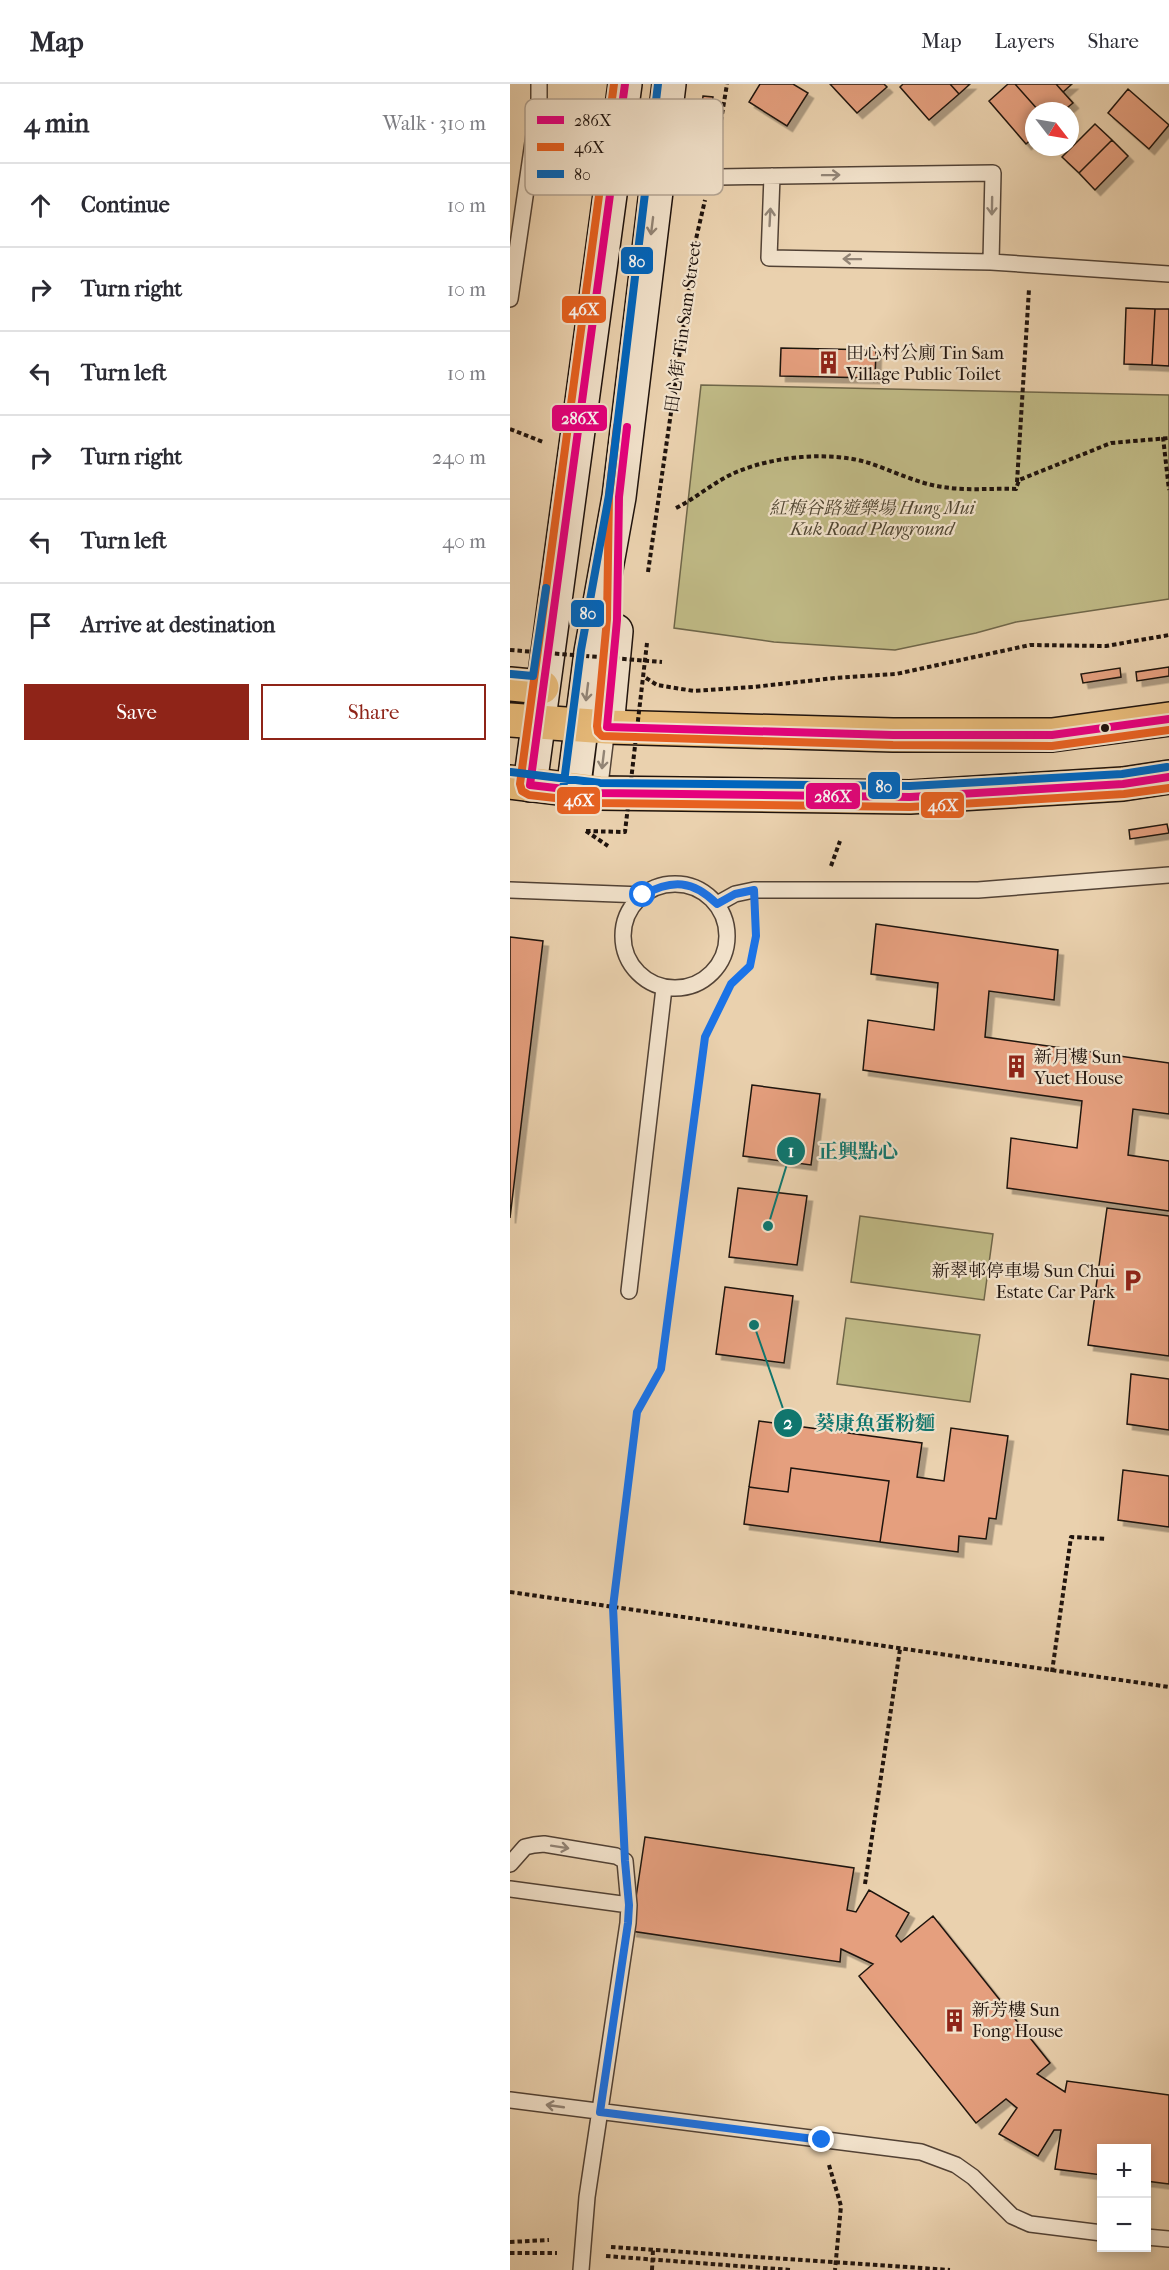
<!DOCTYPE html>
<meta charset="utf-8">
<style>
body{margin:0;font-family:"IM FELL French Canon","Noto Serif TC",serif;background:#f7f7f7;color:#2b2b33}
.controls{position:absolute;right:18px;bottom:18px;display:grid;overflow:hidden;border-radius:0px;box-shadow:0 3px 9px #0003}
.controls button{width:54px;height:54px;display:grid;place-items:center;padding:0;border:0;border-bottom:2px solid #e1e1e2;background:#fff;color:#2b2b33;font:30px sans-serif}
.compass{position:absolute;left:515px;top:18px;width:54px;height:54px;border-radius:50%;background:#fff;box-shadow:0 3px 9px #0003;rotate:121deg}
.stop{position:absolute;width:18px;height:18px;margin:-14px;border:4px solid #1a73e8;border-radius:50%;background:#fff}
.stop.end{background:#1a73e8;border-color:#fff;box-shadow:0 2px 6px #0008}
.list{margin:0;padding:0;list-style:none}
h2{display:flex;justify-content:space-between;align-items:center;height:78px;margin:0;padding:0 24px;font-size:26px}
h2 small{font-size:20px;font-weight:400;color:#7c7c81}
.list li{display:grid;grid-template-columns:39px 1fr auto;gap:18px;align-items:center;box-sizing:border-box;height:84px;padding:0 24px;border-top:2px solid #e1e1e2}
.list b{display:block;font-size:22px;white-space:nowrap}
.list em{font-size:20px;font-style:normal;color:#7c7c81}
.actions{display:flex;gap:12px;padding:18px 24px}
.actions a{flex:1;padding:14px 0;border:2px solid #8f2418;border-radius:0px;text-align:center;font-size:21px;color:#8f2418}
.actions .main{background:#8f2418;color:#fff}
.icon{flex:none;width:33px;height:33px;fill:none;stroke:currentColor;stroke-width:2;stroke-linecap:round;stroke-linejoin:round}
.map{position:relative;flex:none;width:659px;height:2186px;overflow:hidden}
header{display:flex;align-items:center;gap:36px;box-sizing:border-box;height:84px;padding:0 30px;background:#fff;border-bottom:2px solid #e1e1e2}
header strong{font-size:28px}
nav{display:flex;gap:33px;margin-inline-start:auto;font-size:21px}
main{display:flex}
aside{flex:1;background:#fff}
.map>svg:first-child{display:block}
</style>
<header>
<strong>Map</strong>
<nav><a>Map</a><a>Layers</a><a>Share</a></nav>
</header>
<main>
<aside>
<h2>4 min<small>Walk · 310 m</small></h2>
<ul class="list">
<li><svg class="icon" aria-label="ahead" viewBox="0 0 24 24"><path d="M12 20V5M6 11l6-6 6 6"/></svg><div><b>Continue</b></div><em>10 m</em></li>
<li><svg class="icon" aria-label="right" viewBox="0 0 24 24"><path d="M7 20v-9h11M14 6l5 5-5 5"/></svg><div><b>Turn right</b></div><em>10 m</em></li>
<li><svg class="icon" aria-label="left" viewBox="0 0 24 24"><path d="M17 20v-9H6M10 6l-5 5 5 5"/></svg><div><b>Turn left</b></div><em>10 m</em></li>
<li><svg class="icon" aria-label="right" viewBox="0 0 24 24"><path d="M7 20v-9h11M14 6l5 5-5 5"/></svg><div><b>Turn right</b></div><em>240 m</em></li>
<li><svg class="icon" aria-label="left" viewBox="0 0 24 24"><path d="M17 20v-9H6M10 6l-5 5 5 5"/></svg><div><b>Turn left</b></div><em>40 m</em></li>
<li><svg class="icon" aria-label="arrive" viewBox="0 0 24 24"><path d="M6 21V4h12l-3 4 3 4H6"/></svg><div><b>Arrive at destination</b></div></li>
</ul>
<div class="actions"><a class="main">Save</a><a>Share</a></div>
</aside>
<div class="map">
<svg width="659" height="2186" viewBox="0 0 659 2186">
<defs>
<filter id="shadow"><feDropShadow dx="5.5" dy="5.5" stdDeviation="0" flood-color="#0004"/></filter>
</defs>
<rect width="100%" height="100%" fill="#ead1ae"/>
<filter id="stains"><feTurbulence type="fractalNoise" baseFrequency=".00333" numOctaves="4"/><feColorMatrix values="0 0 0 0 .2 0 0 0 0 .09 0 0 0 0 .02 0 0 0 .5 -.17"/></filter>
<radialGradient id="worn" r=".72"><stop offset=".6" stop-color="#630" stop-opacity="0"/><stop offset="1" stop-color="#630" stop-opacity=".3"/></radialGradient>
<!-- green -->
<path fill="#bfb985" stroke="#6f6649" stroke-width="1.5" d="M191,301L659,311V515L506,538L466,549L385,566L264,558L164,544Z
M350,1132L483,1150L474,1216L341,1198Z
M336,1234L470,1251L460,1318L327,1300Z"/>
<!-- building -->
<path fill="#e59f7e" stroke="#1f130d" stroke-width="1.5" filter="url(#shadow)" d="M250,0H283L298,9L277,42L239,18Z
M320,0H374L377,3L347,29Z
M393,0H440L449,10L419,36L390,3Z
M440,0H460L449,10Z
M498,0H505L529,27H524V53L516,60L479,17Z
M505,0H546L563,19L553,27H529Z
M546,0H562L553,8Z
M618,5L659,41L639,65L598,29Z
M193,12L203,13L198,52L189,51Z
M585,40L602,56L569,89L552,73Z
M602,56L618,72L585,106L569,89Z
M616,224L645,225L642,281L614,280Z
M645,225H659V282L642,281Z
M271,264L366,266L365,294L270,292Z
M659,583V592L627,597L626,588Z
M610,584L611,593L573,599L571,590Z
M657,740L659,749L620,755L619,746Z
M366,840L548,866L544,916L479,907L475,953L659,979V1030L623,1025L618,1071L659,1077V1127L497,1104L501,1054L567,1064L572,1017L353,986L358,936L424,946L428,899L361,890Z
M0,853L33,857L0,1134Z
M242,1001L310,1010L301,1081L233,1072Z
M228,1104L297,1112L287,1181L219,1173Z
M597,1124L659,1132V1272L578,1261Z
M215,1203L283,1212L274,1279L206,1270Z
M621,1290L659,1295V1346L617,1340Z
M249,1337L412,1359L407,1393L434,1397L441,1344L498,1352L486,1435L479,1434L476,1455L449,1452L448,1468L370,1458L379,1397L281,1384L278,1408L239,1403Z
M281,1384L379,1397L370,1458L234,1440L239,1403L278,1408Z
M613,1386L659,1392V1443L608,1436Z
M135,1753L344,1784L337,1826L346,1828L359,1806L399,1829L386,1852L391,1858L423,1832L540,1979L527,1990L555,2008L557,1997L659,2011V2100L636,2097V2064H592V2091L545,2085L551,2046H544L528,2072L489,2050L507,2024L496,2015L466,2039L349,1892L363,1880L331,1865L330,1878L121,1847Z"/>
<g fill="none" stroke-linecap="round" stroke-linejoin="round">
<defs>
<path id="lane" d="M149,87L208,93L483,89L481,178L259,174L262,92
M481,178L659,190
M0,215L29,17V0
M89,709L97,643
M113 852a52 52 0 1 1 104 0a52 52 0 1 1-104 0Z
M0,806L133,811
M207,820L225,810L244,806H468L659,791
M119,1207L154,904
M0,1780L15,1763L24,1761L34,1760L106,1772L115,1777L119,1821L118,1839L77,2113L71,2186
M0,1805L119,1821
M0,2016L411,2068L446,2081L463,2093L502,2132L520,2140L592,2149
M636,2153L659,2155"/>
<path id="secondary" d="M97,643L106,547
M20,701L115,0
M63,707L81,568L109,413L159,0"/>
<path id="primary" d="M0,600L32,603
M0,636L97,643L383,651H542L659,635
M0,698L89,709L400,713L613,700L659,693"/>
</defs>
<!-- lane casing -->
<use href="#lane" stroke="#524235" stroke-width="18"/>
<!-- secondary casing -->
<use href="#secondary" stroke="#1f130d" stroke-width="36"/>
<!-- primary casing -->
<use href="#primary" stroke="#1f130d" stroke-width="36"/>
<!-- path -->
<path stroke="#1f130d" stroke-width="4" stroke-dasharray="4.5 3" stroke-linecap="butt" d="M206,67L217,0
M0,345L33,358
M653,353L659,406
M507,398L519,205
M166,424C188,413 206,396 229,387C266,372 321,367 359,379C383,387 409,400 433,403C457,407 483,404 506,405L509,396L601,359L659,354
M138,488L186,155L195,116
M136,594L147,601L184,607L243,603L325,594L386,590L520,561L596,562L659,551
M76,747L98,762
M321,782L330,757
M0,1508L659,1603
M542,1588L561,1453L597,1455
M113,1749L103,1523L127,1328L151,1285L195,953L221,900L240,882L246,852L245,831
M355,1800L390,1565
M319,2081L331,2122L325,2186
M0,2158L39,2156
M101,2163L440,2186
M0,2169H47
M96,2172L281,2186
M142,2186L143,2166"/>
<!-- lane -->
<use href="#lane" stroke="#f1e1ca" stroke-width="15"/>
<!-- secondary -->
<use href="#secondary" stroke="#f1e1ca" stroke-width="33"/>
<!-- primary -->
<use href="#primary" stroke="#e5b877" stroke-width="33"/>
<!-- path-bridge -->
<path stroke="#1f130d" stroke-width="4" stroke-dasharray="4.5 3" stroke-linecap="butt" d="M0,566L152,578
M76,747L115,748L137,559"/>
<defs>
<path id="bus-1" d="M115,0L20,701L89,709L400,713L613,700L659,693
M117,343L109,413L107,536L97,643L383,651H542L659,635"/>
<path id="bus-2" d="M104,0L10,700L12,707L19,711L89,719L400,723L614,710L659,704
M107,342L99,412L97,535L87,642L88,648L92,652L383,661L542,662L659,646"/>
<path id="bus-3" d="M1,590L23,592L36,504
M1,688L90,699L400,702L612,690L657,683
M53,706L71,566L99,411L148,0"/>
</defs>
<!-- bus-1 casing -->
<use href="#bus-1" stroke="#f1e1ca" stroke-width="12"/>
<!-- bus-2 casing -->
<use href="#bus-2" stroke="#f1e1ca" stroke-width="12"/>
<!-- bus-3 casing -->
<use href="#bus-3" stroke="#f1e1ca" stroke-width="12"/>
<!-- bus-1 -->
<use href="#bus-1" stroke="#e5007d" stroke-width="8"/>
<!-- bus-2 -->
<use href="#bus-2" stroke="#e76121" stroke-width="8"/>
<!-- bus-3 -->
<use href="#bus-3" stroke="#0065bd" stroke-width="8"/>
</g>
<!-- one-way arrows -->
<defs><path id="oneway-shaft" d="M-6 0H5M1.5-3L5.5 0L1.5 3" fill="none" stroke-width="1.6" stroke-linecap="round" stroke-linejoin="round" transform="scale(1.5)"/></defs>
<g stroke="#928475">
<use href="#oneway-shaft" transform="translate(321 91) rotate(-1)"/>
<use href="#oneway-shaft" transform="translate(482 122) rotate(91)"/>
<use href="#oneway-shaft" transform="translate(260 133) rotate(-87)"/>
<use href="#oneway-shaft" transform="translate(142 142) rotate(97)"/>
<use href="#oneway-shaft" transform="translate(342 175) rotate(-179)"/>
<use href="#oneway-shaft" transform="translate(77 608) rotate(97)"/>
<use href="#oneway-shaft" transform="translate(93 676) rotate(97)"/>
<use href="#oneway-shaft" transform="translate(50 1763) rotate(9)"/>
<use href="#oneway-shaft" transform="translate(45 2022) rotate(-172)"/>
</g>
<g fill="none" stroke-linecap="round" stroke-linejoin="round">
<!-- route -->
<path stroke="#1a73e8" stroke-width="8" d="M133,811C162,795 183,796 207,820L225,810L244,806L246,852L240,882L221,900L195,953L151,1285L127,1328L103,1523L115,1777L119,1821L118,1839L90,2028L312,2056"/>
</g>
<!-- icons -->
<defs>
<symbol id="building-bare" viewBox="-9 -9 18 18"><path d="M-4-6H4V6H1V3H-1V6H-4ZM-2.5-4.3h1.7v1.8h-1.7ZM.8-4.3h1.7v1.8H.8ZM-2.5-1h1.7V.8h-1.7ZM.8-1h1.7V.8H.8Z" fill="#8f2418" stroke="#f1e1ca" stroke-width="2.5" paint-order="stroke"/></symbol>
<symbol id="parking-bare" viewBox="-9 -9 18 18"><path d="M-3.5-5.5H1a3.5 3.5 0 0 1 0 7H-1V5.5H-3.5ZM-1-3.4V-.6H.8a1.4 1.4 0 0 0 0-2.8Z" fill="#8f2418" stroke="#f1e1ca" stroke-width="2.5" paint-order="stroke"/></symbol>
</defs>
<g fill-rule="evenodd">
<use href="#building-bare" x="302" y="262" width="33" height="33"/>
<use href="#building-bare" x="490" y="966" width="33" height="33"/>
<use href="#parking-bare" x="606" y="1180" width="33" height="33"/>
<use href="#building-bare" x="428" y="1920" width="33" height="33"/>
</g>
<!-- markers -->
<circle fill="#1f130d" stroke="#f1e1ca" stroke-width="2" cx="595" cy="644" r="5"/>
<g text-anchor="middle" stroke-width="4.5" stroke-linejoin="round" paint-order="stroke">
<!-- street labels -->
<g font-size="18" fill="#1f130d" stroke="#f1e1ca">
<text transform="translate(173 243) rotate(-82)" y="6">田心街 Tin Sam Street</text>
</g>
<!-- poi labels -->
<g font-size="18" fill="#1f130d" stroke="#f1e1ca" text-anchor="start">
<text x="336" y="275">田心村公廁 Tin Sam<tspan x="336" dy="21">Village Public Toilet</tspan></text>
<text x="524" y="979">新月樓 Sun<tspan x="524" dy="21">Yuet House</tspan></text>
<text x="605" y="1193" text-anchor="end">新翠邨停車場 Sun Chui<tspan x="605" dy="21">Estate Car Park</tspan></text>
<text x="462" y="1932">新芳樓 Sun<tspan x="462" dy="21">Fong House</tspan></text>
</g>
<!-- park labels -->
<g font-size="18" font-style="italic" fill="#4f4531" stroke="#f1e1ca">
<text x="362" y="430">紅梅谷路遊樂場 Hung Mui<tspan x="362" dy="21">Kuk Road Playground</tspan></text>
</g>
</g>
<!-- legend -->
<rect x="15" y="15" width="198" height="96" rx="9" fill="#f1e1ca" stroke="#b2a391" stroke-width="1.5"/>
<rect x="27" y="32" width="27" height="8" fill="#e5007d"/>
<rect x="27" y="59" width="27" height="8" fill="#e76121"/>
<rect x="27" y="86" width="27" height="8" fill="#0065bd"/>
<g font-size="16" fill="#1f130d">
<text x="64" y="42">286X</text>
<text x="64" y="69">46X</text>
<text x="64" y="96">80</text>
</g>
<!-- callouts -->
<path fill="none" stroke="#0f766e" stroke-width="2" d="M258 1142L281 1067M244 1241L278 1339"/>
<g fill="#0f766e" stroke="#f1e1ca" stroke-width="2">
<circle cx="258" cy="1142" r="6"/>
<circle cx="244" cy="1241" r="6"/>
<circle cx="281" cy="1067" r="15"/>
<circle cx="278" cy="1339" r="15"/>
</g>
<g font-size="18" text-anchor="middle" font-weight="bold" fill="#fff">
<text x="281" y="1073">1</text>
<text x="278" y="1345">2</text>
</g>
<g font-size="20" text-anchor="middle" font-weight="bold" fill="#0f766e" stroke="#f1e1ca" stroke-width="4.5" stroke-linejoin="round" paint-order="stroke">
<text x="348" y="1074">正興點心</text>
<text x="365" y="1346">葵康魚蛋粉麵</text>
</g>
<g stroke="#f1e1ca" stroke-width="2">
<rect x="110" y="162" width="34" height="29" rx="6" fill="#0065bd"/>
<rect x="51" y="211" width="46" height="29" rx="6" fill="#e76121"/>
<rect x="41" y="320" width="57" height="28" rx="6" fill="#e5007d"/>
<rect x="60" y="515" width="35" height="29" rx="6" fill="#0065bd"/>
<rect x="357" y="687" width="34" height="29" rx="6" fill="#0065bd"/>
<rect x="295" y="698" width="56" height="28" rx="6" fill="#e5007d"/>
<rect x="46" y="702" width="45" height="29" rx="6" fill="#e76121"/>
<rect x="410" y="707" width="45" height="28" rx="6" fill="#e76121"/>
</g>
<g font-size="16" text-anchor="middle" font-weight="bold" fill="#fff">
<text x="127" y="183">80</text>
<text x="74" y="231">46X</text>
<text x="70" y="340">286X</text>
<text x="78" y="535">80</text>
<text x="374" y="708">80</text>
<text x="323" y="718">286X</text>
<text x="69" y="722">46X</text>
<text x="433" y="727">46X</text>
</g>
<rect width="100%" height="100%" filter="url(#stains)"/>
<rect width="100%" height="100%" fill="url(#worn)"/>
</svg>
<div class="controls">
<button>+</button>
<button>−</button>
</div>
<svg class="compass" viewBox="-18 -18 36 36"><path d="M0-13l5 13h-10z" fill="#e53935"/><path d="M0 13l5-13h-10z" fill="#7c7c81"/></svg>
<div class="stop" style="left:133px;top:811px"></div>
<div class="stop end" style="left:312px;top:2056px"></div>
</div>
</main>
